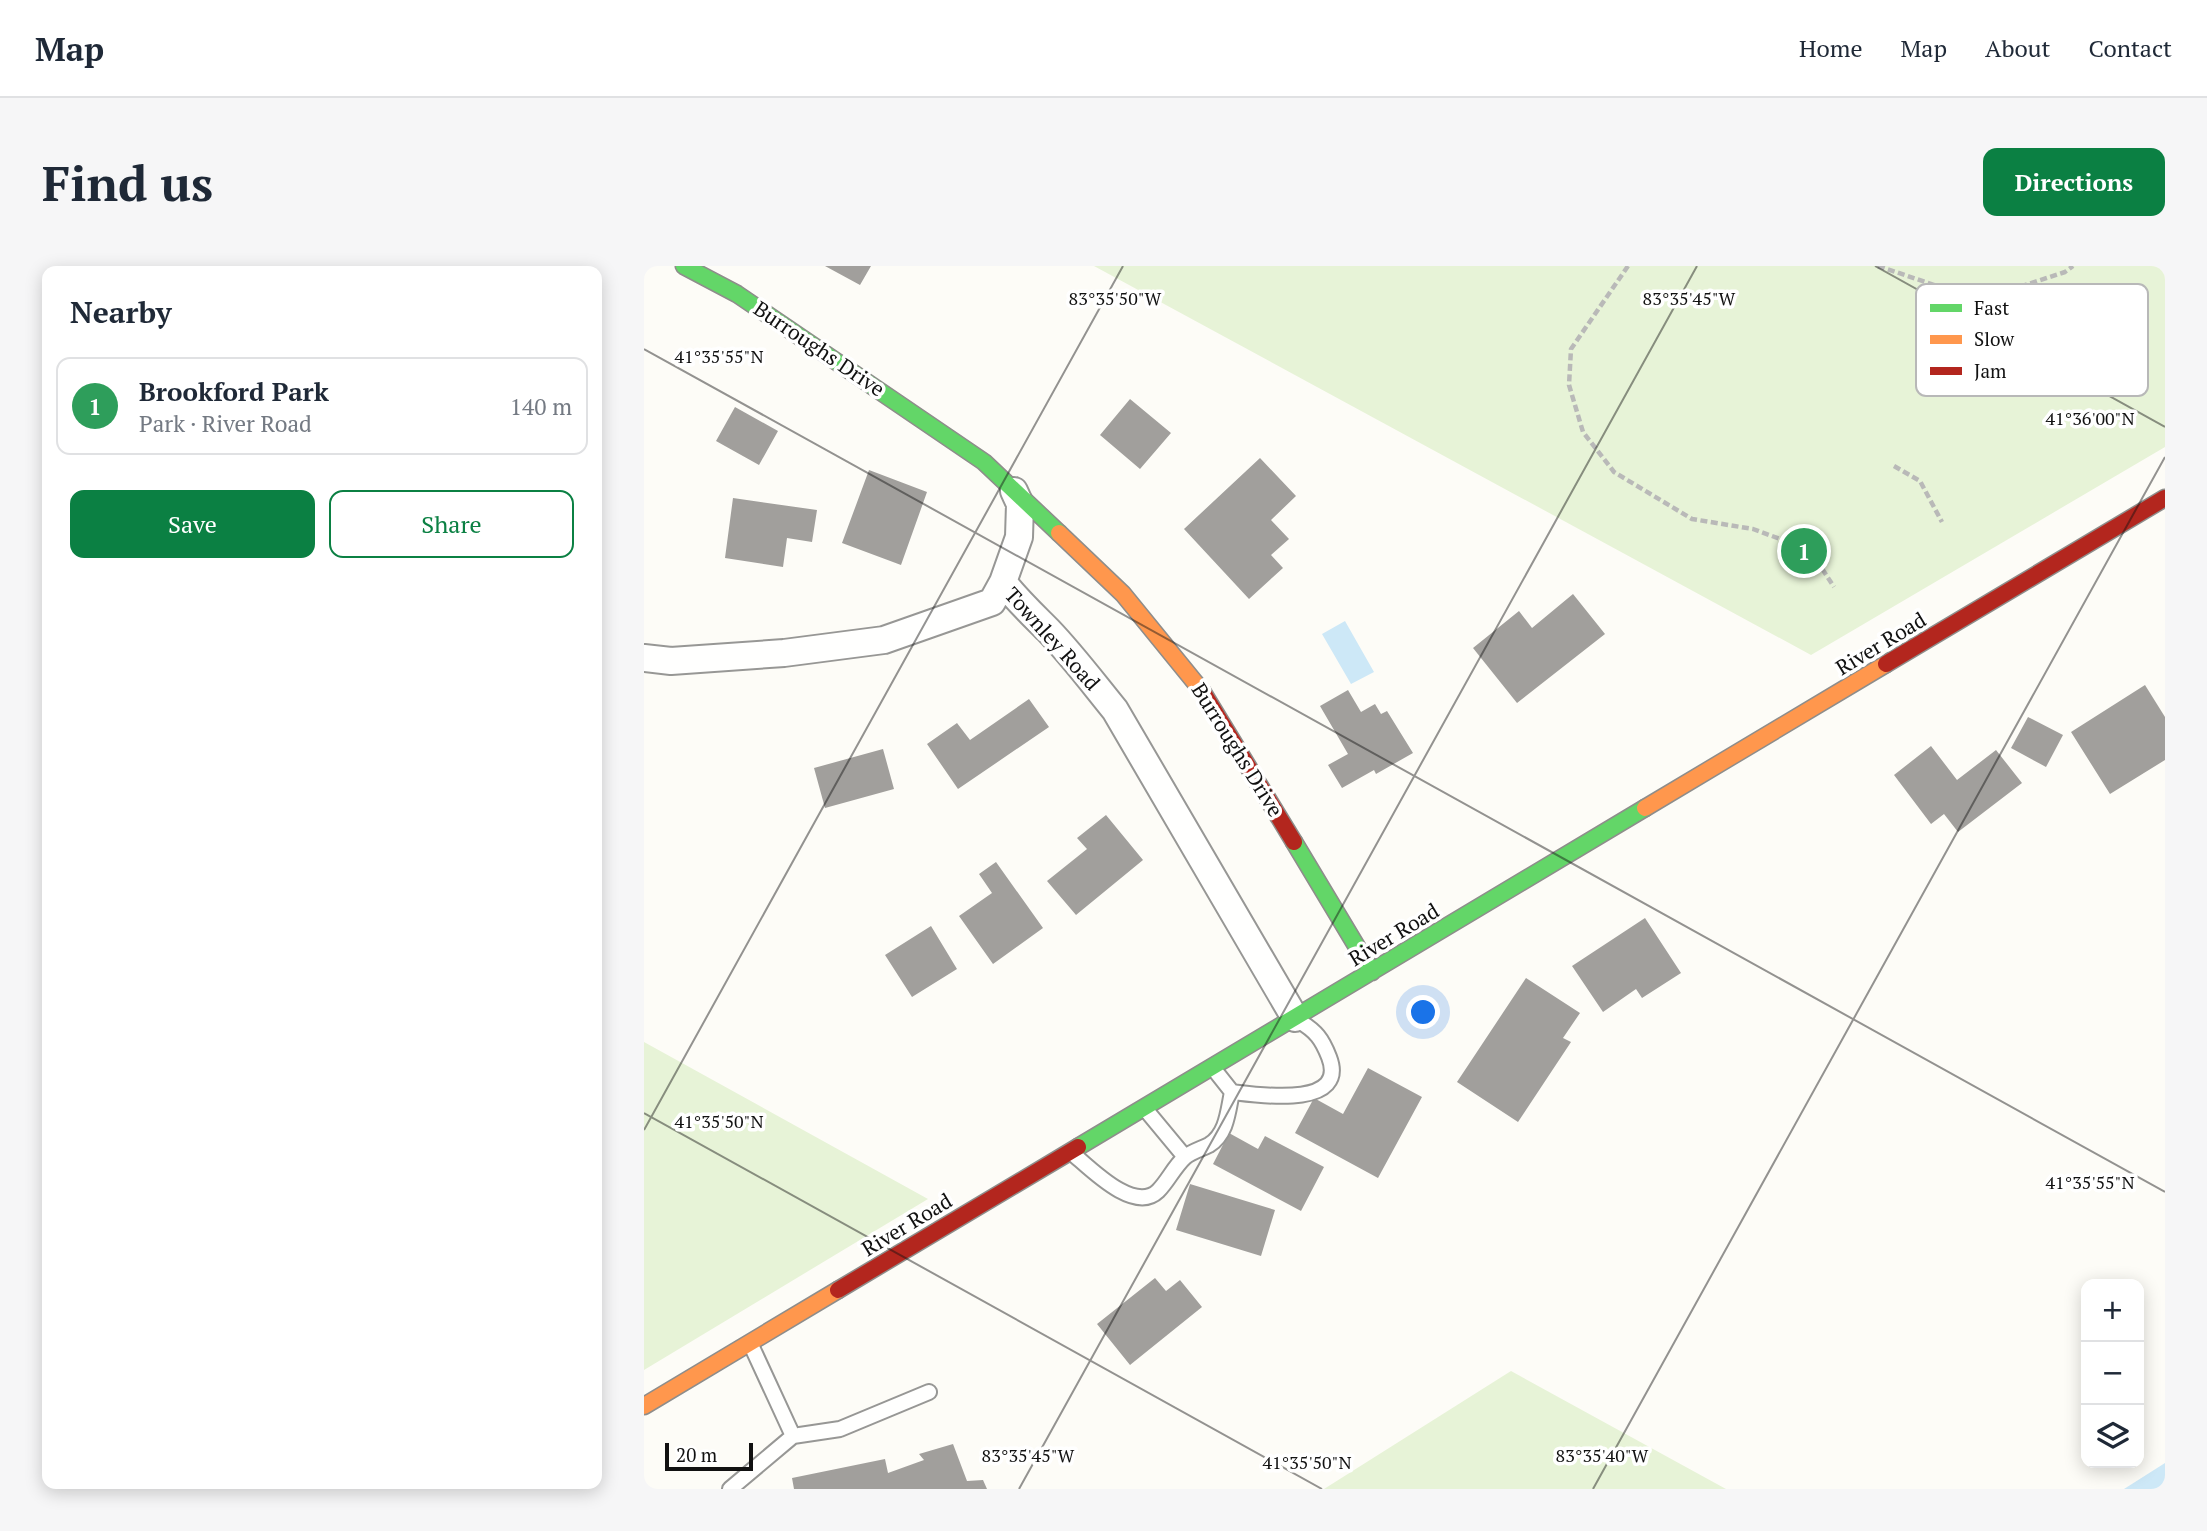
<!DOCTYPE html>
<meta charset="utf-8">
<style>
body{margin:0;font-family:"PT Serif",serif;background:#f6f6f7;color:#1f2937}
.controls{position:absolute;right:21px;bottom:21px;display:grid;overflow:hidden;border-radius:14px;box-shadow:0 4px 18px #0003}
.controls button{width:63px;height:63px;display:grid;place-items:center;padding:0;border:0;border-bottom:2px solid #e0e1e3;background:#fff;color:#1f2937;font:35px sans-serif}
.scale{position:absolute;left:21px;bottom:18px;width:88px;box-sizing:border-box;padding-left:7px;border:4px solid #111;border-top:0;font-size:19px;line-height:24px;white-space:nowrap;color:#111;-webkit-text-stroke:5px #fff;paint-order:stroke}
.you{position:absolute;left:780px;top:747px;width:24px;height:24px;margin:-18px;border:5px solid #fff;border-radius:50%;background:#1a73e8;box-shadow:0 0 0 10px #1a73e833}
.badge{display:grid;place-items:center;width:46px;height:46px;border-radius:50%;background:#0b8043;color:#fff;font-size:23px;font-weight:700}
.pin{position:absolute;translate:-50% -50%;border:4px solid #fff;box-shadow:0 2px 7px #0006}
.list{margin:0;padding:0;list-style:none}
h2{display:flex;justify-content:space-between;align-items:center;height:91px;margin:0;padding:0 28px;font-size:30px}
h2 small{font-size:23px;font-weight:400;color:#747a83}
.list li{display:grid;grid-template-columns:46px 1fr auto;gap:21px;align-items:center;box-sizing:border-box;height:98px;margin:0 14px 14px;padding:0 14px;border:2px solid #e0e1e3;border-radius:14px}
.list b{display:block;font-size:26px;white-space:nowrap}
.list p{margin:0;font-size:23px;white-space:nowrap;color:#747a83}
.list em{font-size:23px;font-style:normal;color:#747a83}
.actions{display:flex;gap:14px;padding:21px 28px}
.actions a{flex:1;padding:16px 0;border:2px solid #0b8043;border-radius:14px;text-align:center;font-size:24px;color:#0b8043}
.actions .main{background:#0b8043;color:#fff}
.icon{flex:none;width:38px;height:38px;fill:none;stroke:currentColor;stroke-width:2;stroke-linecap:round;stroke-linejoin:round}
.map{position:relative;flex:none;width:1521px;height:1223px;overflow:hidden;border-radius:14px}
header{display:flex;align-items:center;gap:42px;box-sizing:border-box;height:98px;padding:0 35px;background:#fff;border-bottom:2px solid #e0e1e3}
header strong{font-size:33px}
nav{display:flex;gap:38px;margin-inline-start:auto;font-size:24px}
.intro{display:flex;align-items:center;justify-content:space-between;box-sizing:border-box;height:168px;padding:0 42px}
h1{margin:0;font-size:49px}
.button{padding:18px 32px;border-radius:14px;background:#0b8043;color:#fff;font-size:24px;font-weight:700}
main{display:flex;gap:42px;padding:0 42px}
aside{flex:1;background:#fff;border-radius:14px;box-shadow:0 4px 18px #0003}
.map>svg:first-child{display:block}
</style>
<header>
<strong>Map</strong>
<nav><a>Home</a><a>Map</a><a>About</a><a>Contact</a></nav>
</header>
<div class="intro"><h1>Find us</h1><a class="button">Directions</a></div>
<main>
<aside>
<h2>Nearby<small></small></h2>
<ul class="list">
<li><span class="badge" style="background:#2e9e5b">1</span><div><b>Brookford Park</b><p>Park · River Road</p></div><em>140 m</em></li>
</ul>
<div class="actions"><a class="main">Save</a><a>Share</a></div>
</aside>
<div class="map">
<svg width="1521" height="1223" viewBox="0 0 1521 1223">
<rect width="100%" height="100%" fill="#fdfcf7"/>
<!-- green -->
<path fill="#e7f3d7" d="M450,0H1521V181L1167,389Z
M0,776L284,933L0,1104Z
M867,1105L1082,1223H680Z"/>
<!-- water -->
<path fill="#cde8f7" d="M701,355L730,406L707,418L678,368Z
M1521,1197V1223H1480Z"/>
<!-- building -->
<path fill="#a19f9c" d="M181,0H227L216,19Z
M486,133L527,167L496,203L456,169Z
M91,141L134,165L115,199L72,175Z
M616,192L652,230L627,254L645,273L627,289L639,302L605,333L540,263Z
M225,204L283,226L257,299L198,277Z
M89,232L173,244L168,276L143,272L139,301L81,292Z
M929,328L961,368L873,437L829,382L875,345L888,362Z
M1501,419L1521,451V494L1466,528L1427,466Z
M704,424L717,446L731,438L737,448L743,445L769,487L732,508L730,504L698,522L684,499L704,488L676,440Z
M385,433L405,461L314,523L283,478L313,457L326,474Z
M1384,451L1419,469L1402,501L1367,482Z
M1287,480L1313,514L1352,484L1378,517L1314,566L1300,548L1287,558L1250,509Z
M239,483L250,523L181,542L170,502Z
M462,549L499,594L432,649L403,615L443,583L433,572Z
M352,596L399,662L349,698L315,650L348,627L335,608Z
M1001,652L1037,707L998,732L992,723L959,746L928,700Z
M287,660L313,703L268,731L241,689Z
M882,712L936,747L919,772L927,776L874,856L813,816Z
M724,802L778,831L734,912L651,867L670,832L699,848Z
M585,867L614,883L621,870L680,901L657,945L569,898Z
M546,918L631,944L617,990L532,964Z
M511,1012L522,1025L536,1014L558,1041L486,1099L453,1058Z
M309,1178L323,1215L339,1214L343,1223H150L148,1212L241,1193L244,1207L280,1194L275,1188Z"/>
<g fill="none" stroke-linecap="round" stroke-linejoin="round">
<defs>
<path id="lane" d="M569,802L588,826C614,829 705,843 685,791C678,773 672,765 655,755
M502,844L541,891
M428,887C446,902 490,948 514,925C524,915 530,901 541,891C547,886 557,883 565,879C583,868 584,845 588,826
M107,1079L149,1170
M86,1223L149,1170L196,1163L285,1126"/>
<path id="street" d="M359,316C373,334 388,348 404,364C428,389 449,417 471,444L651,752
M0,392L27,395L140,387L240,374L348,336L359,316L375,271L376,238L370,225"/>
<path id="fast" d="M40,0L93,28L340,196L415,267
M650,576L728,706
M434,881L1001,542"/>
<path id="slow" d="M415,267L479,328L558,425
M1001,542L1242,398
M0,1140L194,1024"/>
<path id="jam" d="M1242,398L1521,232
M558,425L650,576
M194,1024L434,881"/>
</defs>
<!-- lane casing -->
<use href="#lane" stroke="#979795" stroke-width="18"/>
<!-- street casing -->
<use href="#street" stroke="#979795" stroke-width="30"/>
<!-- fast casing -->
<use href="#fast" stroke="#8e8d8b" stroke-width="19"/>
<!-- slow casing -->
<use href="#slow" stroke="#8e8d8b" stroke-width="19"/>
<!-- jam casing -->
<use href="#jam" stroke="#8e8d8b" stroke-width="19"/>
<!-- path -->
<path stroke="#b9b9b8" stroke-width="4.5" stroke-dasharray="7 3.5" stroke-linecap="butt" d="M984,0L927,83L925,119L939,166L970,206L1048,253L1109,263L1166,284L1190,321
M1234,0L1293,20L1357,27L1421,6L1429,0
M1250,200L1276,215L1298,256"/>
<!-- lane -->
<use href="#lane" stroke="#fffffe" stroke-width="14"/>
<!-- street -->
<use href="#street" stroke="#fffffe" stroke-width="26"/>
<!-- fast -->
<use href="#fast" stroke="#63d668" stroke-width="16"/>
<!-- slow -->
<use href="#slow" stroke="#ff974d" stroke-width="16"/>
<!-- jam -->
<use href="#jam" stroke="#b3261e" stroke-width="16"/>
</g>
<!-- ticks -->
<path fill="none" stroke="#111" stroke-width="2" stroke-opacity="0.45" d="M1231,0L1521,161M0,83L1521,926M0,847L678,1223M0,864L479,0M375,1223L1053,0M949,1223L1521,191"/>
<g text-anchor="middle" stroke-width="7" stroke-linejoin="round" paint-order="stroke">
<!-- street labels -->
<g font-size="21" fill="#111" stroke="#fff">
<text transform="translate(175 83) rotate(34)" y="7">Burroughs Drive</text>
<text transform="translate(408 373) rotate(48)" y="7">Townley Road</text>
<text transform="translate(1237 378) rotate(-31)" y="7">River Road</text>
<text transform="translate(593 484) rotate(58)" y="7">Burroughs Drive</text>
<text transform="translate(750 669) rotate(-31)" y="7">River Road</text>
<text transform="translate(263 959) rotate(-31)" y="7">River Road</text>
</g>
</g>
<!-- legend -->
<rect x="1272" y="18" width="232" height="112" rx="10" fill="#fff" stroke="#b8b8b8" stroke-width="2"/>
<rect x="1286" y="38" width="32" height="8" fill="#63d668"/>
<rect x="1286" y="69" width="32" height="9" fill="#ff974d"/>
<rect x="1286" y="101" width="32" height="8" fill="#b3261e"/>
<g font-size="19" fill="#111">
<text x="1330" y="49">Fast</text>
<text x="1330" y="80">Slow</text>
<text x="1330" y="112">Jam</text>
</g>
<g font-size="18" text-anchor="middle" fill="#111" stroke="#fff" stroke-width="7" stroke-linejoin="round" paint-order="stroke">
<text x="471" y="39">83°35'50"W</text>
<text x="1045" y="39">83°35'45"W</text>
<text x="75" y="97">41°35'55"N</text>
<text x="1446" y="159">41°36'00"N</text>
<text x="75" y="862">41°35'50"N</text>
<text x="1446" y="923">41°35'55"N</text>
<text x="384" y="1196">83°35'45"W</text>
<text x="958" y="1196">83°35'40"W</text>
<text x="663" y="1203">41°35'50"N</text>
</g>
</svg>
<div class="controls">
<button>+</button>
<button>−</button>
<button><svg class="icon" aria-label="layers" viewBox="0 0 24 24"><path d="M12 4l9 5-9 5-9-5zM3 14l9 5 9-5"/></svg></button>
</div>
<div class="scale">20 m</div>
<div class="you"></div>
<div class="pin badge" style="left:1160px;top:285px;background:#2e9e5b">1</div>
</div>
</main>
